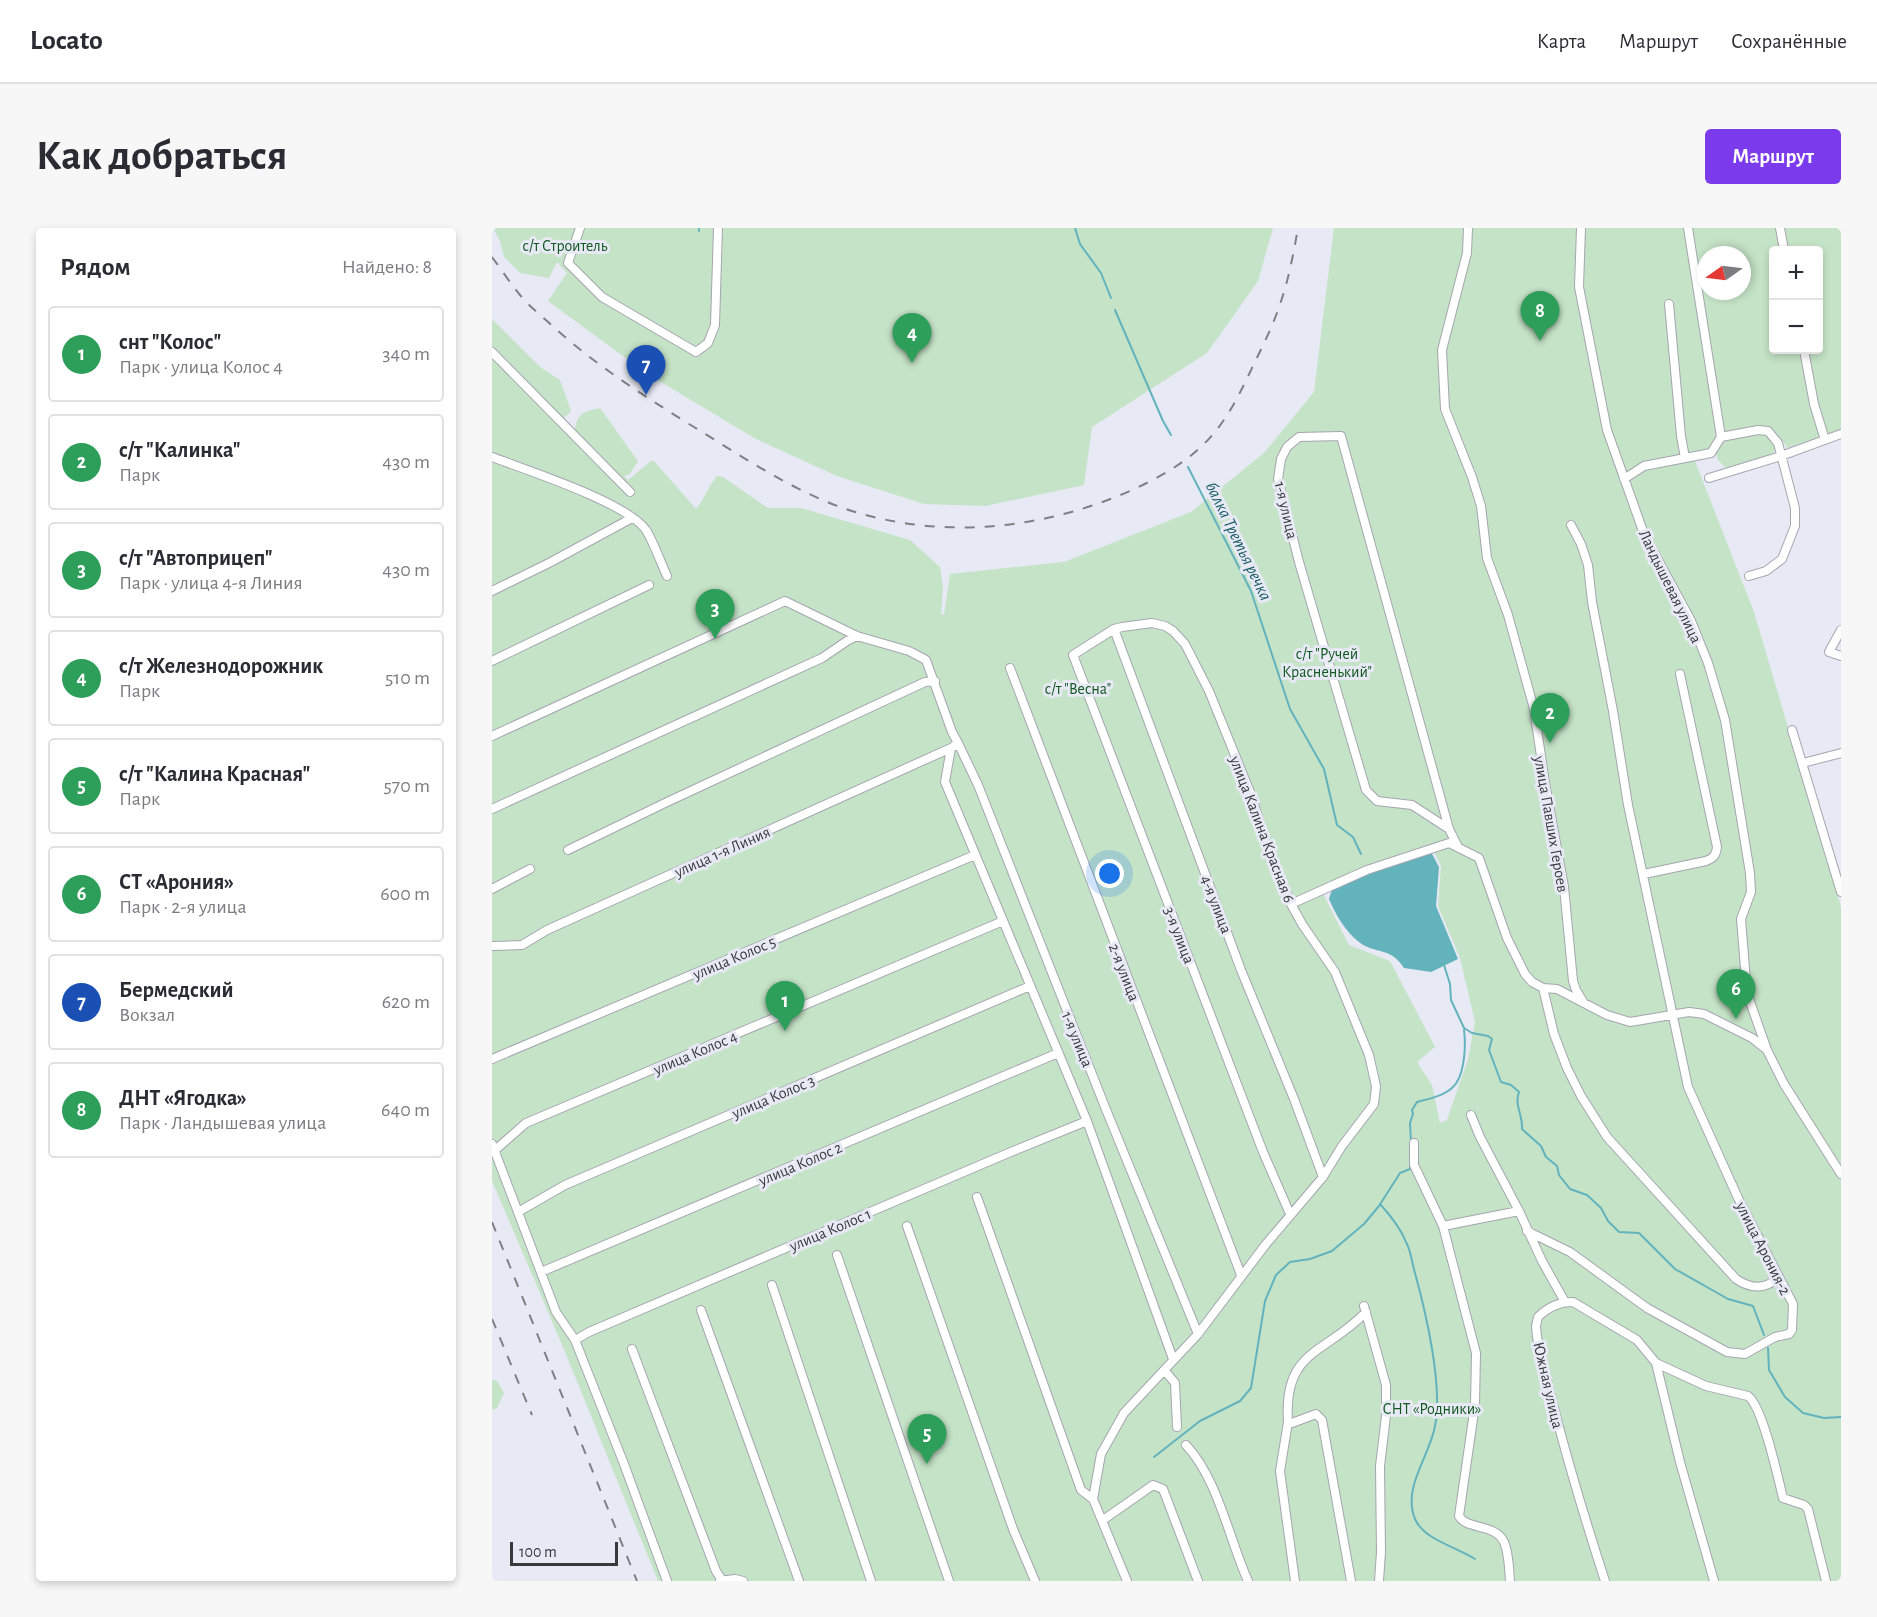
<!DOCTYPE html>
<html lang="ru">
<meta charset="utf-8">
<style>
body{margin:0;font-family:"Alegreya Sans",sans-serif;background:#f7f7f7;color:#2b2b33}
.controls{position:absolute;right:18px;top:18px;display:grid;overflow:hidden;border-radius:6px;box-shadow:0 3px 9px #0003}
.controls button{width:54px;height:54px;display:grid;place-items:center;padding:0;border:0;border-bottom:2px solid #e1e1e2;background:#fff;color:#2b2b33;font:30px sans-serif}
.compass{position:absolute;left:1205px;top:18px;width:54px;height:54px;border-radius:50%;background:#fff;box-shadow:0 3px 9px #0003;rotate:256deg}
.scale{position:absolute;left:18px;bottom:15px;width:108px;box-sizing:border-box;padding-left:6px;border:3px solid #38393d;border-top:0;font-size:16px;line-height:21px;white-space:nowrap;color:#38393d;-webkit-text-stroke:4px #e7e9f4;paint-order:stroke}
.you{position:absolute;left:618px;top:646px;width:21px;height:21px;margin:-15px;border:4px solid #fff;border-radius:50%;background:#1a73e8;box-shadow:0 0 0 9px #1a73e833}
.badge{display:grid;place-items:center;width:39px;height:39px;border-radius:50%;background:#7c3aed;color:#fff;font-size:20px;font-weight:700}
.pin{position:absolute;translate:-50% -50px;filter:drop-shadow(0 2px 3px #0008)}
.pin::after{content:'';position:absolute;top:32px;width:21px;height:18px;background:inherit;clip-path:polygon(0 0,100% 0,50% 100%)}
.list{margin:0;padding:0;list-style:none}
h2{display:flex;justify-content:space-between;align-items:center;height:78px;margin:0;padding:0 24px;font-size:26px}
h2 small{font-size:20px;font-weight:400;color:#7c7c81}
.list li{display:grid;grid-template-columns:39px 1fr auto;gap:18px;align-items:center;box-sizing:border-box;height:96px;margin:0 12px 12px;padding:0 12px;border:2px solid #e1e1e2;border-radius:6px}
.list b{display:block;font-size:22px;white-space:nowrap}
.list p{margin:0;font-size:20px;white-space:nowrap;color:#7c7c81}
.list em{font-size:20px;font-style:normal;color:#7c7c81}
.map{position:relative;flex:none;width:1349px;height:1353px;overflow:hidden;border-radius:6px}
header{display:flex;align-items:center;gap:36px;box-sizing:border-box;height:84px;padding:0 30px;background:#fff;border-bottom:2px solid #e1e1e2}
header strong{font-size:28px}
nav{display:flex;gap:33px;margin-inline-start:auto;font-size:21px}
.intro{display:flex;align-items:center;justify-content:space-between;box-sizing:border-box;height:144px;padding:0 36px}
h1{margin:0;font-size:42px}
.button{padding:15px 27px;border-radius:6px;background:#7c3aed;color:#fff;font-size:21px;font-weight:700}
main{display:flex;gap:36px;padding:0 36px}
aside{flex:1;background:#fff;border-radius:6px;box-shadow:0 3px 9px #0003}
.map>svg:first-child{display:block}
</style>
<header>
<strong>Locato</strong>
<nav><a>Карта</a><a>Маршрут</a><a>Сохранённые</a></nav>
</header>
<div class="intro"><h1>Как добраться</h1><a class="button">Маршрут</a></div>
<main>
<aside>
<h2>Рядом<small>Найдено: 8</small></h2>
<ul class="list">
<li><span class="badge" style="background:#2e9e5b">1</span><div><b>снт &quot;Колос&quot;</b><p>Парк · улица Колос 4</p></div><em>340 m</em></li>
<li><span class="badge" style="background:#2e9e5b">2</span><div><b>с/т &quot;Калинка&quot;</b><p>Парк</p></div><em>430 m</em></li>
<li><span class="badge" style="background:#2e9e5b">3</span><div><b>с/т &quot;Автоприцеп&quot;</b><p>Парк · улица 4-я Линия</p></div><em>430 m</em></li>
<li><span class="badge" style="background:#2e9e5b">4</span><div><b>с/т Железнодорожник</b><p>Парк</p></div><em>510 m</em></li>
<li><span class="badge" style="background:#2e9e5b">5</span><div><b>с/т &quot;Калина Красная&quot;</b><p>Парк</p></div><em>570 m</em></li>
<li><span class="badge" style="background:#2e9e5b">6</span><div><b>СТ «Арония»</b><p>Парк · 2-я улица</p></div><em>600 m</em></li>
<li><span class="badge" style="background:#1a4fb4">7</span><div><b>Бермедский</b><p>Вокзал</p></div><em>620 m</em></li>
<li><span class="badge" style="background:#2e9e5b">8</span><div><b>ДНТ «Ягодка»</b><p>Парк · Ландышевая улица</p></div><em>640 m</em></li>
</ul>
</aside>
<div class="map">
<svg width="1349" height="1353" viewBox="0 0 1349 1353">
<rect width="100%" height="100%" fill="#e7e9f4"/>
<!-- green -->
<path fill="#c5e3c7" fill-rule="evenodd" d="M1,0H781L766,53L715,125L600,199L592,257L493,278L432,276L345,248L264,211L154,145L56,73L75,45L65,34L57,50L28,45L12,29L8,13Z
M842,0H1349V203L1337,207L1333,199L1326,201L1327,209L1295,220L1291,213L1280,215L1283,220L1282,225L1235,241L1226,232L1225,227L1203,233L1262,384L1349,679V1353H166L71,1119L0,953V91L48,139L68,152L79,183L72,190L83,201C86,184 92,184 108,180L146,233L138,246L132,248L136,252L159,233H162L204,281C213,270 216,259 225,248L231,249L276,280H309L418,312L448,339L451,359L449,386L452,387L458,346L572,334L699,284L772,225L822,164ZM1282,22H1326V122H1282ZM1214,27H1250V63H1214ZM939,617L949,638L946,678L968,730L983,794L976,831L955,892L948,895L940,857L925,834L943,819L898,733L857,717L827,658Z
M0,1152L5,1153L12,1165L5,1180L0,1182Z"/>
<!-- water -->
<path fill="#63b3bd" d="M939,624L947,639L944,678L966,731L939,744L912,740C898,718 884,727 867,714C853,703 844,687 837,671L840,661L885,643Z"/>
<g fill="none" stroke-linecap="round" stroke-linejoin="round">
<!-- stream -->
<path stroke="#63b3bd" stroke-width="2" d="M207,0V3
M583,0L588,16L609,45L619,70
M623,82L671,193L679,207
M696,239L759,363L798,481L832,541L845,597L861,609L869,626
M950,736L952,737L958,756L959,772L972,800L980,805L996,808L1000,811L997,822L1009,854L1019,857L1027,864C1022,877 1031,887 1030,901L1049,918L1054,929L1065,938L1067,947L1078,961L1095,967L1109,980L1116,993L1127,1004L1147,1005L1183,1041L1236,1071L1261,1078L1272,1107
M919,914L918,895L921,886L920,882L925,874C937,871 951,868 960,860C973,849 974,818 972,802
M888,976C899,988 908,999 914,1014C919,1023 920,1035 923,1045C934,1085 951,1158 943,1198C938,1228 910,1259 923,1291C932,1312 965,1319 983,1331
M1276,1120L1277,1142L1293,1169L1311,1185L1332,1190L1349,1189
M662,1229L708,1193L748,1173L759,1160L773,1073L784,1047L798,1034L818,1031L840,1023L872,996L887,978L908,945L918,941V928"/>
<defs>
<path id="minor" d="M88,0L76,35L110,69L204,124L216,115L223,97L226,0
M976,0L975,25L950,122L953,181L980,249L989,278L995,330L1016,387L1042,481L1053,555L1072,659L1081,753L1084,762L1092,775
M1089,0L1087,59L1115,202L1152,306L1199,393L1216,435L1233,492L1258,645L1259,664L1249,691L1255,765L1275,822L1292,856L1349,946
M1196,0L1229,209
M1288,0L1292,22
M1177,76L1189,208L1193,230
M1312,122L1322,176L1333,212
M0,124L138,264
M1229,209L1266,202L1276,203L1286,215L1303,280V298L1290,331L1274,343L1257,348
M0,229C34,242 134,274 154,302C161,313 169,335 175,348
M1217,250L1289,228L1349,206
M1132,251L1152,238L1219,225L1229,209
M0,363L57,335L140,290
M622,401L749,742L802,871L831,949
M1349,402L1337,424L1349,428
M0,433L157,357
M518,440L749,1047
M1300,502L1349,664
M0,508L293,373L365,408L417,423L434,432L460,504L466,515L459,520L453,554L595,893L681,1131
M466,515L486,557L613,879L706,1106
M1311,535L1349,525
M0,581L330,430L355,413L365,408
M957,601L920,577L885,573L874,562L807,334L786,251L789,231L795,219L807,209L849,208L957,601L966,619
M76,622L173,575L433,454L443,453
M1152,646L1214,633C1222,630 1224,627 1225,619L1188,446
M0,661L38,641
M799,676L875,642L957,615L987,630L1015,710L1033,746L1040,754L1051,760L1065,761L1115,787L1138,794L1197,784L1212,786L1260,810L1274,821
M0,718L30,717L55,702L459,520
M1051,760L1062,806L1075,840L1089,868L1115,909L1244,1051C1259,1061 1272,1062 1286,1050
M0,831L483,627
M979,887L988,909L1027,983L1050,1033L1073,1074
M922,915V937L951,998L984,1125L983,1177L967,1288C974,1302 1003,1295 1012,1314C1017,1325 1017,1341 1018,1353
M0,916L64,1084L83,1112L132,1236L175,1353
M2,923L34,895L511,693
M485,969L589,1262L601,1271L635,1353
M26,984L73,957L538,758
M415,998L521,1301L543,1353
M951,998L1027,983
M1035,1003L1078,1024L1155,1080L1235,1124L1253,1126L1283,1109L1297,1106L1300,1102L1301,1076L1246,970L1196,859L1136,577L1121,483L1100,374L1096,337L1089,316L1079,297
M345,1027L457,1353
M49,1044L566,825
M280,1057L379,1353
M872,1078L894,1157V1188L888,1238L889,1324L887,1353
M209,1082L307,1353
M83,1112L97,1104L514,926L595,893
M140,1121L224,1343L230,1352
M1164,1135L1188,1234L1222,1353
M673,1143L683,1155L685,1199
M796,1194L788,1243L803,1353
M694,1217C726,1251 737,1311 756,1353
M601,1271L609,1226L632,1185L706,1106L774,1016L831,949L850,918L882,876L884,858L877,827L843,744L810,696L799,676L776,623L760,569L717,463L693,416L681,403L673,398L660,395L630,399L622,401L581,427L771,924L798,986
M611,1292L661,1257L671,1261L706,1353
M228,1353L243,1351L251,1353
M859,1353L830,1192L824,1186L800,1195L796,1194C791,1121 834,1126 874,1084
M1113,1353C1087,1273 1063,1192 1045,1109L1044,1098L1046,1089C1056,1079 1067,1074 1081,1074L1145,1112L1164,1135L1214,1158L1256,1168C1271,1179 1286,1250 1291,1270L1312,1277L1316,1281L1334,1353"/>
</defs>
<!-- minor casing -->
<use href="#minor" stroke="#a4a6b0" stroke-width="10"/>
<!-- minor -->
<use href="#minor" stroke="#fff" stroke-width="8"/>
<!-- rail -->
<path stroke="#7e8087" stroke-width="2" stroke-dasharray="10 10" stroke-linecap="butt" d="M0,29C9,41 18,55 28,67C36,77 46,85 55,93C99,134 146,164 197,196C248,227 303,265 360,283C453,312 553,301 640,262C673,247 704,229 726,200C740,182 750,161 760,140C769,121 779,102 786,82C796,55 801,28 806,0
M0,994L145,1353
M0,1091L40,1187"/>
</g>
<g text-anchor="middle" stroke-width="6" stroke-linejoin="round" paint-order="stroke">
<!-- park labels -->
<g font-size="16" fill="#125922" stroke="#e7e9f4">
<text x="73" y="23">с/т Строитель</text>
<text x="835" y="431">с/т "Ручей<tspan x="835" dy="18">Красненький"</tspan></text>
<text x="586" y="466">с/т "Весна"</text>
<text x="940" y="1186">СНТ «Родники»</text>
</g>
<!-- street labels -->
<g font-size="16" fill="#38393d" stroke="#e7e9f4">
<text transform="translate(795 282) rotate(77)" y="6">1-я улица</text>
<text transform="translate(1179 358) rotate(64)" y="6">Ландышевая улица</text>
<text transform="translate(1060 596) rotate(80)" y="6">улица Павших Героев</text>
<text transform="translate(771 601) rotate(69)" y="6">улица Калина Красная 6</text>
<text transform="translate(230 623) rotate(-24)" y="6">улица 1-я Линия</text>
<text transform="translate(725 676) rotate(69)" y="6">4-я улица</text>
<text transform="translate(688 707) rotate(69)" y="6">3-я улица</text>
<text transform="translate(242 729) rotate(-23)" y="6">улица Колос 5</text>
<text transform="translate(633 744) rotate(69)" y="6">2-я улица</text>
<text transform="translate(586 811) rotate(68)" y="6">1-я улица</text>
<text transform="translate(203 824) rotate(-23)" y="6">улица Колос 4</text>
<text transform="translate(281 868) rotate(-23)" y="6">улица Колос 3</text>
<text transform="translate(308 935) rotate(-23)" y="6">улица Колос 2</text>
<text transform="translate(338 1001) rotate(-23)" y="6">улица Колос 1</text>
<text transform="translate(1272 1020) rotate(63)" y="6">улица Арония-2</text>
<text transform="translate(1057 1157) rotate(77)" y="6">Южная улица</text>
</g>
<!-- water labels -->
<g font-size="18" font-style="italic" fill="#1a5d65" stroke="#e7e9f4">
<text transform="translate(747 313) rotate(64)" y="6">балка Третья речка</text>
</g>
</g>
</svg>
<div class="controls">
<button>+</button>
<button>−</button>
</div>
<svg class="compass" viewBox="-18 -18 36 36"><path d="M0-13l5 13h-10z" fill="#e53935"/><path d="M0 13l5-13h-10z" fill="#7c7c81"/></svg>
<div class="scale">100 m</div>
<div class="you"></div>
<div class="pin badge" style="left:293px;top:803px;background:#2e9e5b">1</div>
<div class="pin badge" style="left:1058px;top:515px;background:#2e9e5b">2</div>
<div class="pin badge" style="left:223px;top:411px;background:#2e9e5b">3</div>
<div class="pin badge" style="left:420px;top:135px;background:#2e9e5b">4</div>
<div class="pin badge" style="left:435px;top:1236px;background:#2e9e5b">5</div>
<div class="pin badge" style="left:1244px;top:791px;background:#2e9e5b">6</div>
<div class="pin badge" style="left:154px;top:167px;background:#1a4fb4">7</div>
<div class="pin badge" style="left:1048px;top:113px;background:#2e9e5b">8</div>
</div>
</main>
